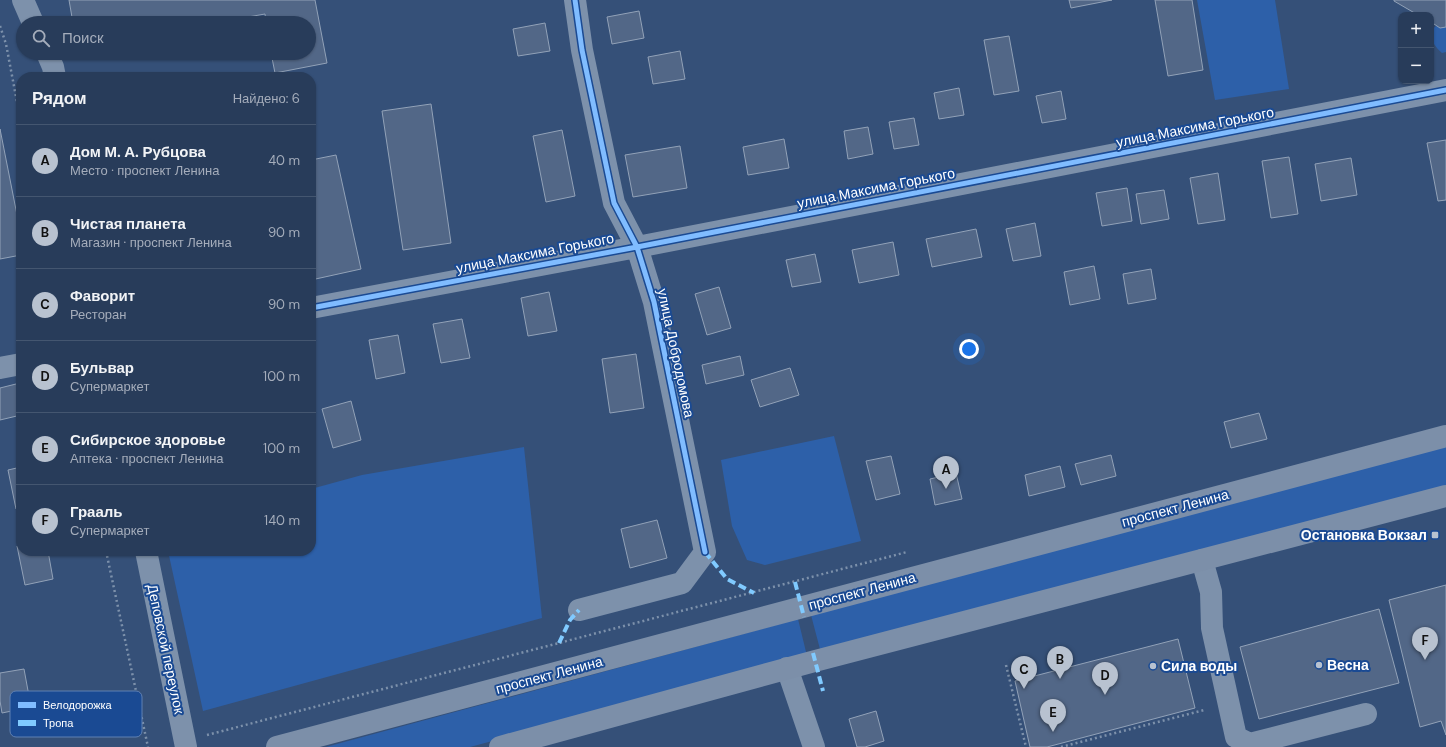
<!DOCTYPE html>
<html lang="ru">
<meta charset="utf-8">
<style>
body{margin:0;font-family:"DM Sans",sans-serif;background:#304360;color:#f1f3f6}
.controls{position:absolute;right:12px;top:12px;display:grid;overflow:hidden;border-radius:8px;box-shadow:0 1px 3px #0004}
.controls button{width:36px;height:36px;display:grid;place-items:center;padding:0;border:0;border-bottom:1px solid #445670;background:#283c5a;color:#f1f3f6;font:20px sans-serif}
.you{position:absolute;left:969px;top:349px;width:14px;height:14px;margin:-10px;border:3px solid #fff;border-radius:50%;background:#1a73e8;box-shadow:0 0 0 6px #1a73e833}
.badge{display:grid;place-items:center;width:26px;height:26px;border-radius:50%;background:#b8c2d0;color:#111;font-size:13px;font-weight:700}
.pin{position:absolute;translate:-50% -33px;filter:drop-shadow(0 1px 2px #0008)}
.pin::after{content:'';position:absolute;top:21px;width:14px;height:12px;background:inherit;clip-path:polygon(0 0,100% 0,50% 100%)}
.list{margin:0;padding:0;list-style:none}
h2{display:flex;justify-content:space-between;align-items:center;height:52px;margin:0;padding:0 16px;font-size:17px}
h2 small{font-size:13px;font-weight:400;color:#a5adbb}
.list li{display:grid;grid-template-columns:26px 1fr auto;gap:12px;align-items:center;box-sizing:border-box;height:72px;padding:0 16px;border-top:1px solid #445670}
.list b{display:block;font-size:15px;white-space:nowrap}
.list p{margin:0;font-size:13px;white-space:nowrap;color:#a5adbb}
.list em{font-size:13px;font-style:normal;color:#a5adbb}
.icon{flex:none;width:22px;height:22px;fill:none;stroke:currentColor;stroke-width:2;stroke-linecap:round;stroke-linejoin:round}
.map{position:relative;flex:none;width:1446px;height:747px;overflow:hidden}
.search{position:absolute;background:#283c5a;box-shadow:0 1px 3px #0004;left:16px;top:16px;width:300px;height:44px;display:flex;align-items:center;gap:10px;box-sizing:border-box;padding:0 14px;border-radius:22px;color:#a5adbb;font-size:15px}
.panel{position:absolute;background:#283c5a;box-shadow:0 1px 3px #0004;left:16px;top:72px;width:300px;height:484px;border-radius:16px}
.map>svg:first-child{display:block}
</style>
<div class="map">
<svg width="1446" height="747" viewBox="0 0 1446 747">
<rect width="100%" height="100%" fill="#355078"/>
<!-- green -->
<path fill="#2d60a9" d="M1197,0H1275L1289,89L1215,100Z
M1446,22V52L1442,53C1428,41 1426,26 1446,22Z
M834,436L861,541L765,565L747,560L732,526L721,460Z
M1446,443V487L821,653L811,615Z
M524,447L542,618L203,711L168,551H311V489L362,475Z
M798,619L807,656L470,747H326Z"/>
<!-- building -->
<path fill="#526787" stroke="#92a2b8" d="M69,0H315L327,63L275,73L271,53H309V23H266L265,14L214,23H73Z
M1069,0H1112L1071,8Z
M1155,0H1192L1203,70L1168,76Z
M1394,0H1446V27L1440,28L1431,22V15H1418L1394,1Z
M639,11L644,38L612,44L607,17Z
M545,23L550,51L518,56L513,29Z
M1009,36L1019,91L994,95L984,40Z
M680,51L685,79L653,84L648,57Z
M959,88L964,115L939,119L934,93Z
M1061,91L1066,119L1042,123L1036,96Z
M431,104L451,243L403,250L382,111Z
M914,118L919,145L894,149L889,122Z
M868,127L873,154L848,159L844,131Z
M0,129L21,235V255L0,259Z
M562,130L575,196L546,202L533,136Z
M784,139L789,168L748,175L743,147Z
M1446,140V200L1438,201L1427,143Z
M680,146L687,188L633,197L625,155Z
M336,155L361,269L311,280V160Z
M1289,157L1298,214L1271,218L1262,161Z
M1351,158L1357,195L1321,201L1315,164Z
M1218,173L1225,220L1198,224L1190,178Z
M1127,188L1132,221L1102,226L1096,193Z
M1164,190L1169,219L1141,224L1136,194Z
M1035,223L1041,256L1013,261L1006,229Z
M976,229L982,257L932,267L926,239Z
M893,242L899,275L859,283L852,250Z
M815,254L821,282L792,287L786,260Z
M1094,266L1100,299L1070,305L1064,272Z
M1151,269L1156,299L1128,304L1123,274Z
M719,287L731,328L707,335L695,294Z
M549,292L557,331L528,336L521,298Z
M462,319L470,358L441,363L433,324Z
M398,335L405,373L376,379L369,340Z
M636,354L644,408L610,413L602,359Z
M740,356L744,375L706,384L702,365Z
M790,368L799,395L760,407L751,380Z
M20,383L21,415L0,420V388Z
M351,401L361,440L333,448L322,409Z
M1259,413L1267,439L1231,448L1224,422Z
M1111,455L1116,476L1081,485L1075,464Z
M891,456L900,494L876,500L866,461Z
M1060,466L1065,487L1029,496L1025,475Z
M21,467V508L16,509L8,470Z
M956,473L962,499L935,505L930,479Z
M657,520L667,558L630,568L621,529Z
M21,545V551H48L53,579L25,585L17,546Z
M1446,585V735L1441,721L1420,727L1389,600Z
M1379,609L1399,683L1259,719L1240,647Z
M1178,639L1195,708L1047,747H1030L1015,681Z
M24,669L31,707L2,713L0,701V673Z
M876,711L884,741L865,747H857L849,719Z"/>
<g fill="none" stroke-linecap="round" stroke-linejoin="round">
<!-- path -->
<path stroke="#7d91ab" stroke-width="2.5" stroke-dasharray="2 3" stroke-linecap="butt" d="M0,26L6,44L21,123
M106,551L148,747
M1006,665L1026,747
M207,735L907,552
M1061,747L1204,710"/>
<!-- minor -->
<path stroke="#7d91ab" stroke-width="22" d="M23,0L33,23
M575,0L582,50L614,203L637,247L654,302L705,552L682,583L579,610
M47,53L53,67L55,77
M311,308L637,247L1446,90
M0,368L21,364
M146,551L186,747
M1202,560L1211,592L1212,628L1236,737L1250,744L1366,714
M787,668L814,747"/>
<!-- major -->
<path stroke="#7c8fa9" stroke-width="22" d="M277,747L1446,436
M500,747L815,661L1446,496"/>
<!-- quiet -->
<path stroke="#80caff" stroke-width="4" stroke-dasharray="8 4" stroke-linecap="butt" d="M705,552L727,579L754,593
M795,582L804,617
M559,643L570,620L579,610
M813,653L823,691"/>
<defs>
<path id="cycleway" d="M575,0L582,50L614,203L637,247L654,302L705,552
M311,308L637,247L1446,90"/>
</defs>
<!-- cycleway casing -->
<use href="#cycleway" stroke="#1a4a93" stroke-width="8"/>
<!-- cycleway -->
<use href="#cycleway" stroke="#80bcff" stroke-width="5"/>
</g>
<!-- markers -->
<g fill="#b8c2d0" stroke="#1a4a93" stroke-width="1.5">
<rect x="1431" y="531" width="8" height="8" rx="2"/>
<circle cx="1319" cy="665" r="4"/>
<circle cx="1153" cy="666" r="4"/>
</g>
<g text-anchor="middle" stroke-width="4" stroke-linejoin="round" paint-order="stroke">
<!-- street labels -->
<g font-size="14" fill="#fff" stroke="#1a4a93">
<text transform="translate(1195 127) rotate(-11)" y="5">улица Максима Горького</text>
<text transform="translate(876 188) rotate(-11)" y="5">улица Максима Горького</text>
<text transform="translate(535 253) rotate(-11)" y="5">улица Максима Горького</text>
<text transform="translate(676 353) rotate(78)" y="5">улица Добродомова</text>
<text transform="translate(1175 508) rotate(-15)" y="5">проспект Ленина</text>
<text transform="translate(862 591) rotate(-15)" y="5">проспект Ленина</text>
<text transform="translate(166 649) rotate(78)" y="5">Деповской переулок</text>
<text transform="translate(549 675) rotate(-15)" y="5">проспект Ленина</text>
</g>
<!-- poi labels -->
<g font-size="14" font-weight="bold" fill="#fff" stroke="#1a4a93" text-anchor="start">
<text x="1427" y="540" text-anchor="end">Остановка Вокзал</text>
<text x="1327" y="670">Весна</text>
<text x="1161" y="671">Сила воды</text>
</g>
</g>
<!-- legend -->
<rect x="10" y="691" width="132" height="46" rx="6" fill="#1a4a93" stroke="#5f80b3" stroke-width="1"/>
<rect x="18" y="702" width="18" height="6" fill="#80bcff"/>
<rect x="18" y="720" width="18" height="6" fill="#80caff"/>
<g font-size="11" fill="#fff">
<text x="43" y="709">Велодорожка</text>
<text x="43" y="727">Тропа</text>
</g>
</svg>
<div class="controls">
<button>+</button>
<button>−</button>
</div>
<div class="you"></div>
<div class="pin badge" style="left:946px;top:489px">A</div>
<div class="pin badge" style="left:1060px;top:679px">B</div>
<div class="pin badge" style="left:1024px;top:689px">C</div>
<div class="pin badge" style="left:1105px;top:695px">D</div>
<div class="pin badge" style="left:1053px;top:732px">E</div>
<div class="pin badge" style="left:1425px;top:660px">F</div>
<div class="search"><svg class="icon" aria-label="search" viewBox="0 0 24 24"><circle cx="10" cy="10" r="6"/><path d="M15 15l6 6"/></svg>Поиск</div>
<section class="panel">
<h2>Рядом<small>Найдено: 6</small></h2>
<ul class="list">
<li><span class="badge">A</span><div><b>Дом М. А. Рубцова</b><p>Место · проспект Ленина</p></div><em>40 m</em></li>
<li><span class="badge">B</span><div><b>Чистая планета</b><p>Магазин · проспект Ленина</p></div><em>90 m</em></li>
<li><span class="badge">C</span><div><b>Фаворит</b><p>Ресторан</p></div><em>90 m</em></li>
<li><span class="badge">D</span><div><b>Бульвар</b><p>Супермаркет</p></div><em>100 m</em></li>
<li><span class="badge">E</span><div><b>Сибирское здоровье</b><p>Аптека · проспект Ленина</p></div><em>100 m</em></li>
<li><span class="badge">F</span><div><b>Грааль</b><p>Супермаркет</p></div><em>140 m</em></li>
</ul>
</section>
</div>
